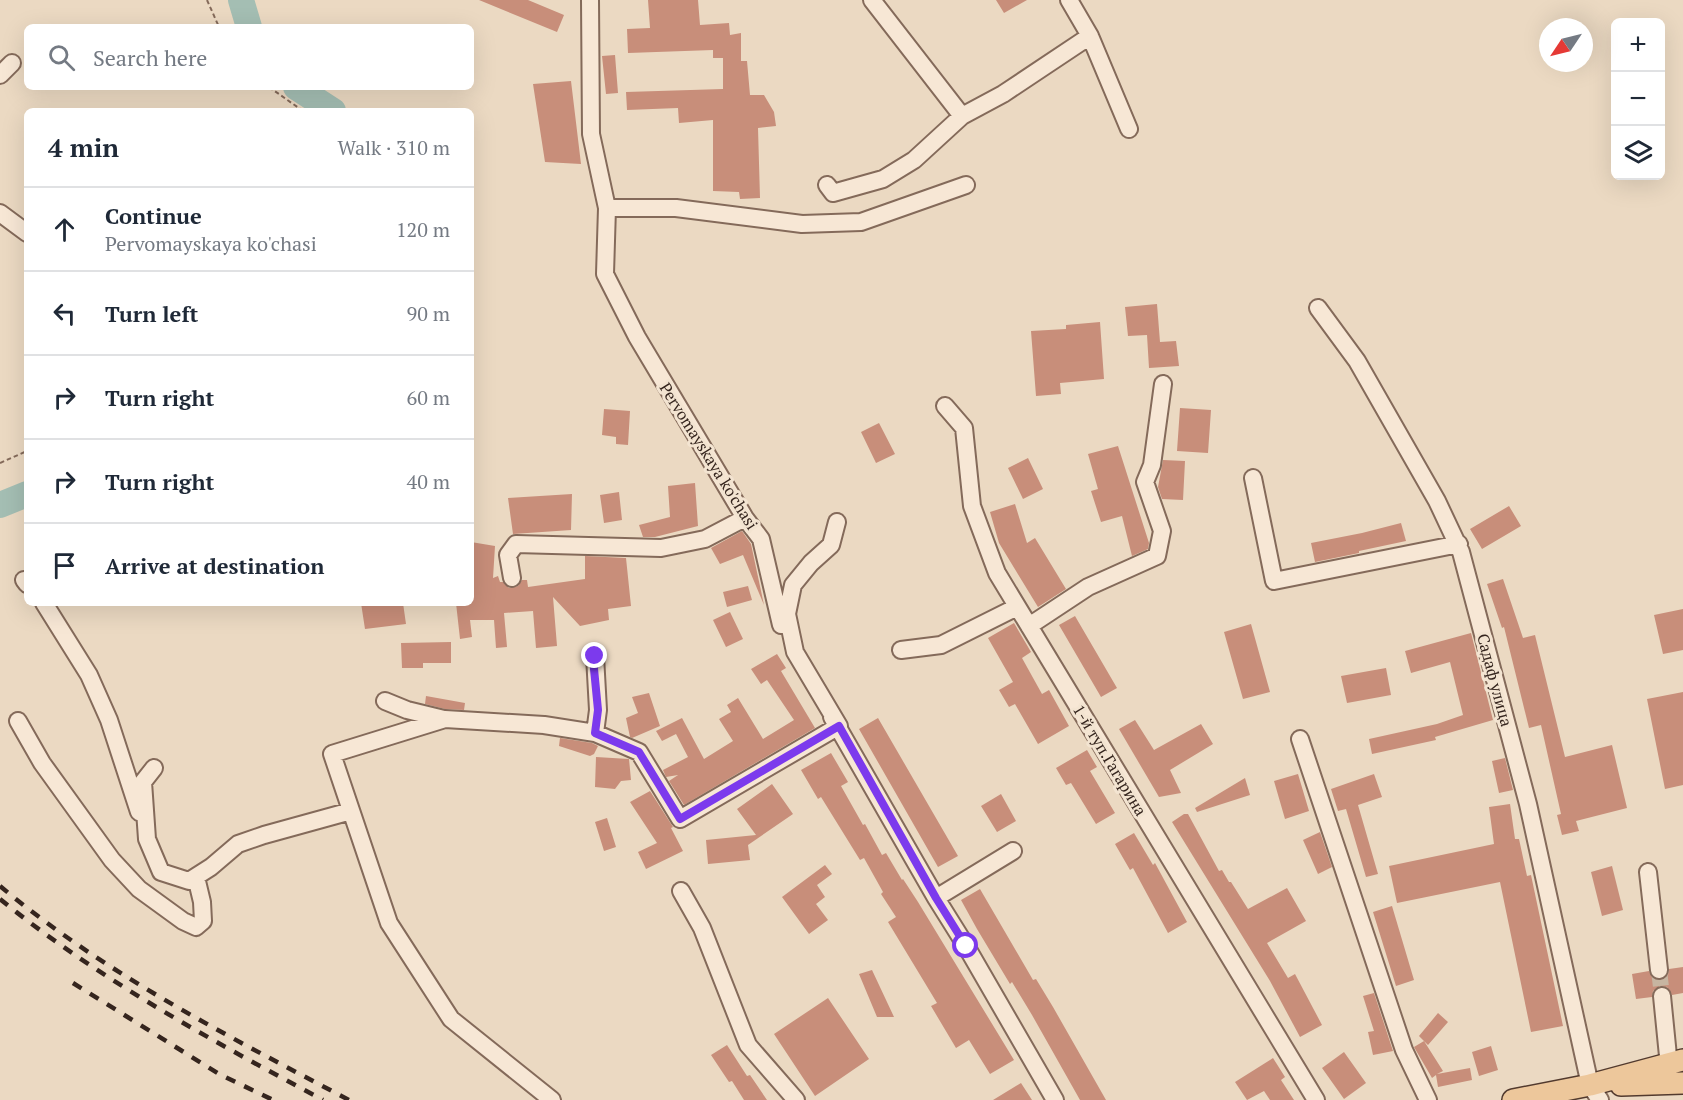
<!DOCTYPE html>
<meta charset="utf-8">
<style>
body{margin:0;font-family:"PT Serif",serif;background:#f6f6f7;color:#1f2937}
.controls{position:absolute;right:18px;top:18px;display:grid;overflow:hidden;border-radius:9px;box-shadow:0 6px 24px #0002}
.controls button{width:54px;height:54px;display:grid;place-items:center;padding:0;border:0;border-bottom:2px solid #e0e1e3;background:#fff;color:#1f2937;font:30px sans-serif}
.compass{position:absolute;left:1539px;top:18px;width:54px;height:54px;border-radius:50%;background:#fff;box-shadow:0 6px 24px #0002;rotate:235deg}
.stop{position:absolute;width:18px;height:18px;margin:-14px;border:4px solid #7c3aed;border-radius:50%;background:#fff}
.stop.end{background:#7c3aed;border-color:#fff;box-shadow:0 2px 6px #0008}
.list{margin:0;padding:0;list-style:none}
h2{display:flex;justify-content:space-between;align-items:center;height:78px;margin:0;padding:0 24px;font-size:26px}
h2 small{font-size:20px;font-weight:400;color:#747a83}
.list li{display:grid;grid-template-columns:39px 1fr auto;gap:18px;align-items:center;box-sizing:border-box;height:84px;padding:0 24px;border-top:2px solid #e0e1e3}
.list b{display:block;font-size:22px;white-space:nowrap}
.list p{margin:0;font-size:20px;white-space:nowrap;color:#747a83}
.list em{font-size:20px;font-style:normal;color:#747a83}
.icon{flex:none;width:33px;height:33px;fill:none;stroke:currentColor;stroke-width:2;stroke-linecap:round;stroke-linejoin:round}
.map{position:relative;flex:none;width:1683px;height:1100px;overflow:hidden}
.search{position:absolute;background:#fff;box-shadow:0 6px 24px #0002;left:24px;top:24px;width:450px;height:66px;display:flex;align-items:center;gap:15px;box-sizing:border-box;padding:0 21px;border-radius:9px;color:#747a83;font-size:22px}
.panel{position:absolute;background:#fff;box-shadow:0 6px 24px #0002;left:24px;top:108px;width:450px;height:498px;border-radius:9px}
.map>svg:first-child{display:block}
</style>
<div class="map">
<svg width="1683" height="1100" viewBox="0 0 1683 1100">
<rect width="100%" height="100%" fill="#ebd9c2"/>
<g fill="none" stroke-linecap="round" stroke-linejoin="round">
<!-- river -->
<path stroke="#a4beb3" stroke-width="26" d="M241,0L249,27
M296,87L333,111
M0,505L27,494"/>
</g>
<!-- building -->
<path fill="#c88e7a" d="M479,0H528L564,15L557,32Z
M648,0H698L700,25L729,23L730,35L741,33V61H747L750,95H764L774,112L776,126L758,128L760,198L740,199L739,192L713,191V120L679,123L678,108L627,110L626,92L723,89V58H713V50L628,53L627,29L650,28Z
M996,0H1027L1004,13Z
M615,55L618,93L606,94L602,56Z
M571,81L581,164L545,162L533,84Z
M1157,304L1160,342L1176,341L1179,366L1149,368L1147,335L1128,336L1125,307Z
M1100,322L1104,379L1060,383L1061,394L1036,396L1031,331L1066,329V325Z
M1180,408L1211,410L1208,453L1177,451Z
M604,409L630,411L628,445L616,444V437L602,435Z
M879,423L895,454L876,463L861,432Z
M1118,446L1149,543L1148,549L1132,556L1122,516L1101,522L1091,491L1098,489L1088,454Z
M1028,458L1043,489L1023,499L1008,468Z
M1163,460L1185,461L1183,500L1162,499L1158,487Z
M695,483L698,526L655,537H643L639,525L670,517L668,486Z
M619,492L622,520L604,523L600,495Z
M572,494L571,530L513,534L508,498Z
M1015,504L1027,543L1035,538L1066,589L1038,607L999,543L990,512Z
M1509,506L1521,526L1482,549L1470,529Z
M1401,523L1406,541L1359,551V553L1315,562L1311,543L1362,533Z
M742,531L751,544L764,605L743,555L720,564L711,548Z
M471,542L495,546L493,578L498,576L500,582H503L509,588L518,586L522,580H527L528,587L585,579V556L626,558L631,606L608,609L609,620L580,626L553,597L557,646L536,648L533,611L504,613L507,647L496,648L494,620H470L472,637L460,639L456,603H471Z
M1503,579L1523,638L1535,635L1565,757L1612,745L1627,808L1576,821L1579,831L1562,835L1557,815L1561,814L1541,725L1529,728L1504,627L1502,628L1487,584Z
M748,586L752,600L727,607L723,592Z
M361,603H403L406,624L365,629Z
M1683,609V650L1663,654L1654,615Z
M730,612L743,639L726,647L713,620Z
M1075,616L1117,688L1101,697L1059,625Z
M1014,623L1031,652L1022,658L1042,694L1049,690L1069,726L1038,744L1015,704L1009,707L999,690L1013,682L988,638Z
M1251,624L1270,692L1243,699L1224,632Z
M1471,633L1493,720L1435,737L1436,740L1372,754L1369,739L1437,724L1463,715L1450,662L1411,673L1405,651Z
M451,642V663H423V668H402L401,643Z
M777,654L786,668L781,671L815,728L684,805L669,781L678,775L666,777L663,770L688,757L676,734L662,741L656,731L682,718L704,759L733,741L719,719L731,712L727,705L738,698L763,739L794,720L767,680L761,684L751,669Z
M1386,668L1391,695L1347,703L1341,676Z
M1683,692V785L1665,789L1647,699Z
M649,693L660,726L632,738L630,737L626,718L638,713L632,697Z
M426,696L465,703L464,710L445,709L425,704Z
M878,718L958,856L938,867L859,729Z
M1135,720L1154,750L1201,724L1213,744L1170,770L1181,793L1159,797L1119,729Z
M560,738L592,743L598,746L594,754L590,756L559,746Z
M1087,750L1097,767L1090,771L1115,813L1096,824L1071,783L1066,785L1056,768Z
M831,753L848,782L841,786L863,825L865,824L882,855L886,853L902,880L903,879L918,902L1014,1060L990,1074L969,1040L956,1048L931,1006L937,1003L888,922L896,917L881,894L883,892L864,858L860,860L821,797L818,799L801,770Z
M596,757L629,759L631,780L621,781L615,789L595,787Z
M1505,758L1513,790L1499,793L1492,761Z
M1298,774L1309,811L1285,819L1274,781Z
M1374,774L1382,797L1358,805L1378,874L1366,877L1346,809L1338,811L1331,789Z
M1245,778L1250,795L1197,812L1195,808Z
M772,784L793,814L748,845L750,860L708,864L706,840L756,835L737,809Z
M650,791L673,827L671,828L683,851L646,869L638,852L657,843L630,802Z
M1001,794L1016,821L997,832L981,806Z
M1510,804L1515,839H1519L1527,876L1531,875L1563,1026L1531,1032L1500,882L1397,903L1389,866L1494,844L1489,807Z
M1184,814H1188L1219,871L1222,870L1229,882H1231L1248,909L1287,888L1306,921L1267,943L1288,978L1295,974L1322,1025L1300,1037L1270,981L1172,822Z
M607,818L616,847L604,851L595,822Z
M1320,832L1332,867L1318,874L1303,840Z
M1134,833L1153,865L1155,863L1187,922L1168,933L1133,868L1130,870L1115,844Z
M825,865L832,874L817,885L825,897L816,904L828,920L809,934L782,897Z
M1612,866L1623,910L1602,916L1591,872Z
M980,889L1033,980L1036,979L1053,1007L1106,1100H1080L1032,1015L1012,982L1010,984L977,929L961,900Z
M1392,906L1414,980L1396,986L1373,912Z
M1683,967V993L1672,995L1667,987L1660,986L1653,991L1652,997L1636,999L1632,974L1649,971L1654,979L1661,980L1668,975L1669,969Z
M872,970L894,1017H877L859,974Z
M1374,993L1393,1051L1373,1055L1368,1032L1374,1031L1363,996Z
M828,998L869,1059L815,1096L774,1034Z
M1438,1013L1448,1022L1428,1045L1419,1036Z
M1424,1041L1443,1071L1437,1074L1470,1068L1472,1080L1438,1087L1436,1075L1432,1078L1414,1047Z
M727,1045L747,1076L750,1075L767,1100H744L732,1081L729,1082L711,1055Z
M1491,1046L1498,1070L1479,1076L1472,1052Z
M1344,1052L1366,1083L1344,1099L1322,1068Z
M1273,1058L1285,1077L1281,1080L1294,1100H1270L1264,1091L1247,1100L1235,1082Z
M1021,1083L1032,1100H993Z"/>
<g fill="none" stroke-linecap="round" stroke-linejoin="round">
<!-- minor-tunnel -->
<path stroke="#c7b5a1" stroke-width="16" stroke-dasharray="16 8" stroke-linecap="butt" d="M1659,970L1662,996"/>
<defs>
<path id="minor" d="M590,0L591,134L607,208L605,274L637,337L745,518L761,539L781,625
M1069,0L1090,36L1129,129
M0,75L12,63
M962,116L1003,94L1090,36
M827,185L833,193L883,179L914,160L962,116L872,0
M607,208H676L802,224L861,222L966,185
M0,213L27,233
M1318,308L1357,361L1437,501L1461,552L1528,804L1590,1085L1600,1100
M945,406L964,428L972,506L997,573L1316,1100
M1253,478L1274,581L1459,544
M512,578L508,555L516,544L661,548L705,539L745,518
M24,580L27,584
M44,603L89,675L109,720L139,812
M1029,626L1088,587L1157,556L1162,531L1145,482L1152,465L1163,384
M901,650L941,645L1017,607
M385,701L407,710L444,719
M832,717L936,898L966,946L1055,1100
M18,721L42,763L112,860L139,889L183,921L196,927L203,921L202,902L196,877
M595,733L598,710L595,656
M1300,739L1404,1050L1428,1100
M154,768L143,782L147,839L161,872L189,881L211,867L238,844L264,835L351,811
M1648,872L1659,970
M681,891L702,928L748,1045L796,1100
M936,898L1013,851
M1662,996L1668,1056
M552,1100L451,1019L389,923L332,754L445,719L544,725L595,733L639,752L680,819L839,726L795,652L787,614L793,585L811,563L831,545L837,522"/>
<path id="major" d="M1621,1085L1683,1083
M1513,1100L1590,1085L1683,1060"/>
</defs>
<!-- minor casing -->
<use href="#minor" stroke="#846a5a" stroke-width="20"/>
<!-- major casing -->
<use href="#major" stroke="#523a2e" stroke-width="24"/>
<!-- path -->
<path stroke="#846a5a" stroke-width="2" stroke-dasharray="4.5 3" stroke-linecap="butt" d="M207,0L219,27
M269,87L303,111
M0,463L27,451"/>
<!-- minor -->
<use href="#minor" stroke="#f7e7d5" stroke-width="16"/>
<!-- major -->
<use href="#major" stroke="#edc79b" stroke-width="21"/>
<!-- rail -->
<path stroke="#35251e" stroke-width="4.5" stroke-dasharray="10 10" stroke-linecap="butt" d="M0,886C105,974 228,1036 349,1100
M0,899C98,979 211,1040 323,1100
M73,983L219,1074L273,1100"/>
</g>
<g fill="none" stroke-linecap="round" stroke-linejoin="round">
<!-- route -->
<path stroke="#7c3aed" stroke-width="8" d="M595,656L594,669L598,710L595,733L639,752L680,819L839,726L936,898L966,946"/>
</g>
<g text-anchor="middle" stroke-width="6" stroke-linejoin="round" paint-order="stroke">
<!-- street labels -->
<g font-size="16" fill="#35251e" stroke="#f3e4d1">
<text transform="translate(709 456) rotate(58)" y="6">Pervomayskaya ko'chasi</text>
<text transform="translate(1495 680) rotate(75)" y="6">Садаф улица</text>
<text transform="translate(1110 760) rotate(59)" y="6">1-й туп.Гагарина</text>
</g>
</g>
</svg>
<div class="controls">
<button>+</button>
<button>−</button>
<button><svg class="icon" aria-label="layers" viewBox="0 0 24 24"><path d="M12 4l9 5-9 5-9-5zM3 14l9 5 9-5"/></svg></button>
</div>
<svg class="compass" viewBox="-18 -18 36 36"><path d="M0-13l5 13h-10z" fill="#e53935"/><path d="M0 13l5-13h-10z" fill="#747a83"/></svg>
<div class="stop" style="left:966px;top:946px"></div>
<div class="stop end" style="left:595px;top:656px"></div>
<div class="search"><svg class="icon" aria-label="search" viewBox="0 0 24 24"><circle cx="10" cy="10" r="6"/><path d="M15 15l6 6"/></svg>Search here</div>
<section class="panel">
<h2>4 min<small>Walk · 310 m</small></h2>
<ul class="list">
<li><svg class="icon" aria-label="ahead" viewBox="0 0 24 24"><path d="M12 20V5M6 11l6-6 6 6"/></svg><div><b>Continue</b><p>Pervomayskaya ko'chasi</p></div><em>120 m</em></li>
<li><svg class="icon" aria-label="left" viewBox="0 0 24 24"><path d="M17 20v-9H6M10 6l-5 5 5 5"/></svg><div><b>Turn left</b></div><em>90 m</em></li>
<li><svg class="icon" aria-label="right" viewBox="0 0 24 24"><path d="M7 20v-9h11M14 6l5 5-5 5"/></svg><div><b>Turn right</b></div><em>60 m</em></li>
<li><svg class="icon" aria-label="right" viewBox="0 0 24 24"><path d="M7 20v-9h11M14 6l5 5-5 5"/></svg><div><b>Turn right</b></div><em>40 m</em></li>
<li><svg class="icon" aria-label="arrive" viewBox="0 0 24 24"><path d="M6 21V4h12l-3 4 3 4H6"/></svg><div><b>Arrive at destination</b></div></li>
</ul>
</section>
</div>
